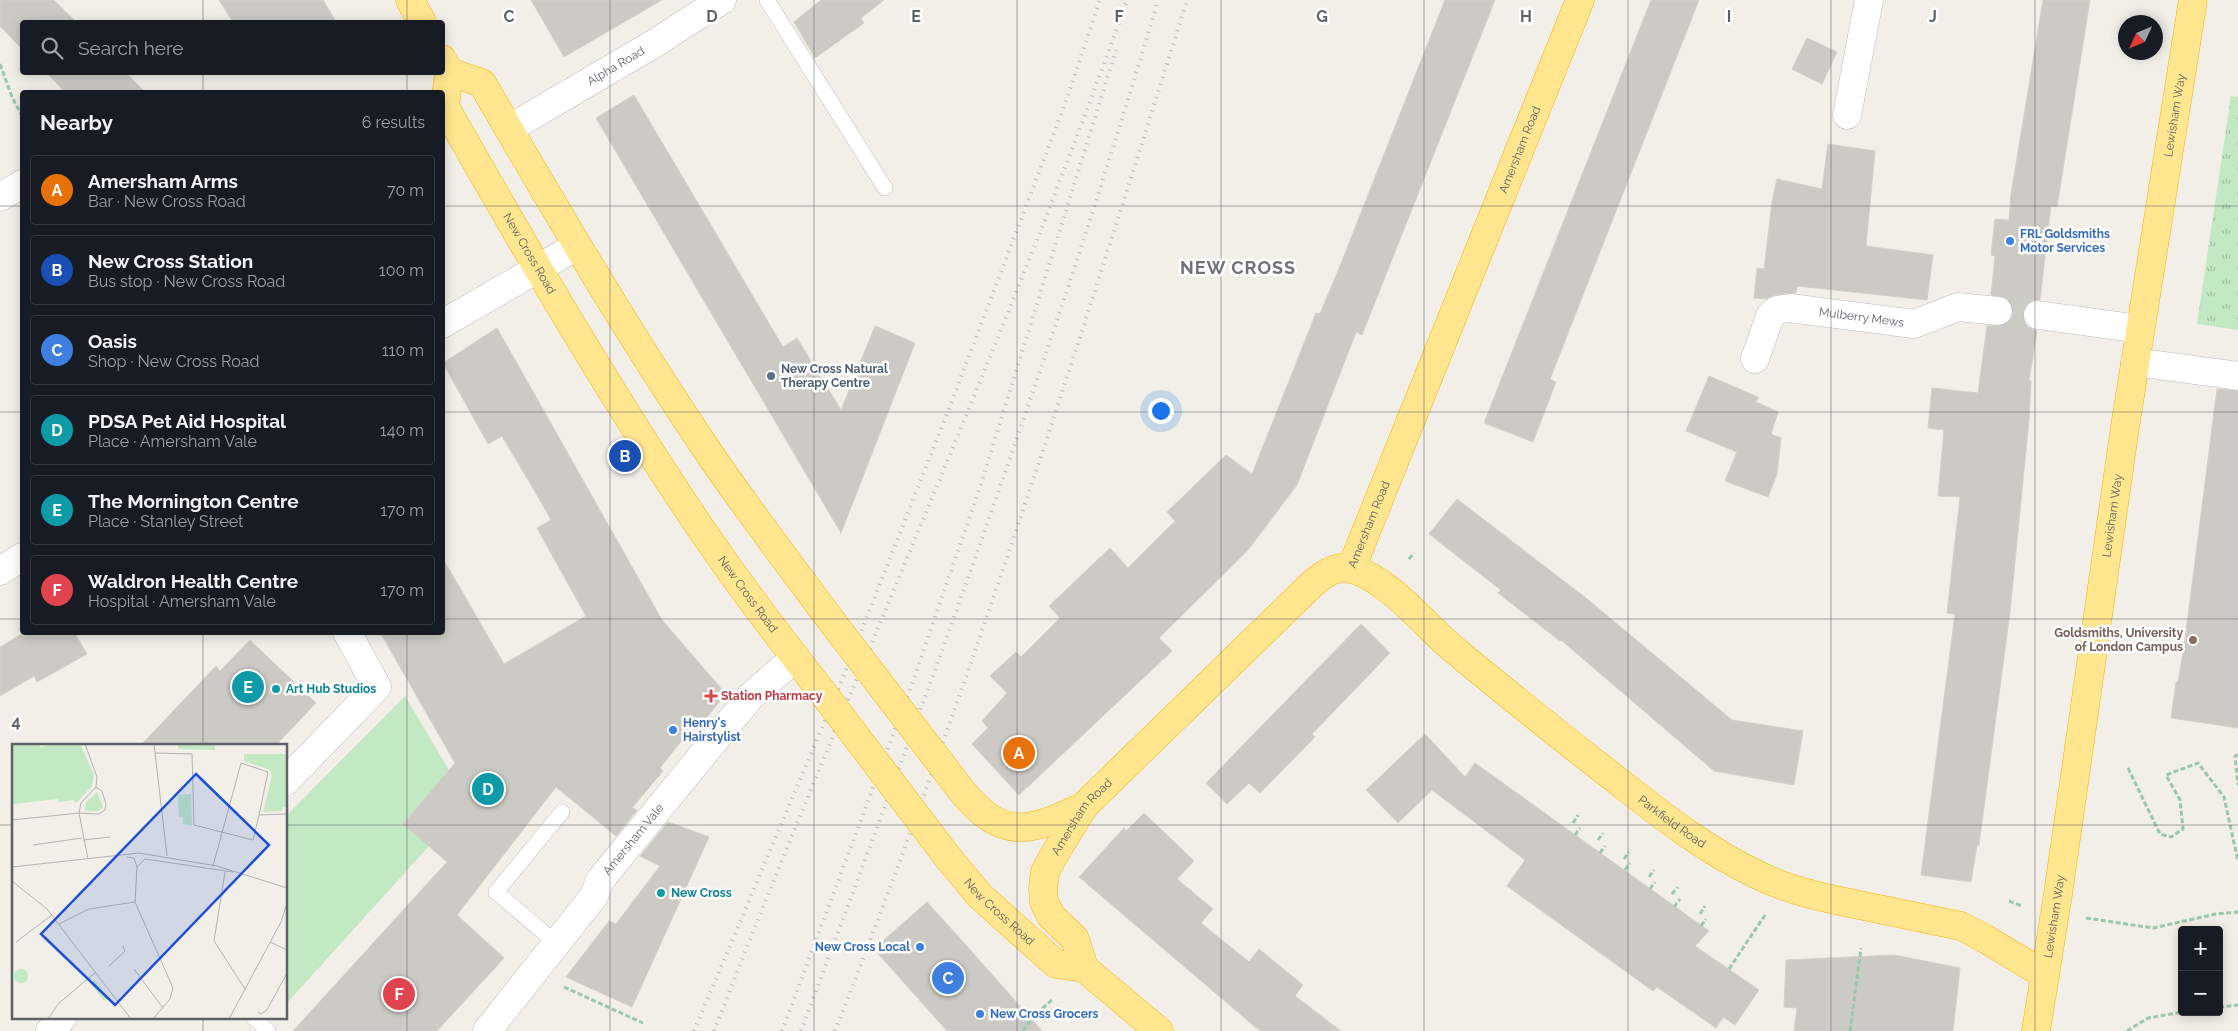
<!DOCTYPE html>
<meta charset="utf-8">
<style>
body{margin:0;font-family:Raleway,sans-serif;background:#20242c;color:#f1f3f6}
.controls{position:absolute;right:15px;bottom:15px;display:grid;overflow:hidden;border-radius:5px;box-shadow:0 2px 12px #0003}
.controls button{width:45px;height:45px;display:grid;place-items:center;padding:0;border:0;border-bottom:1px solid #363941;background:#171b24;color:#f1f3f6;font:25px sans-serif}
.compass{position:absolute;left:2118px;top:15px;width:45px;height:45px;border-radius:50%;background:#171b24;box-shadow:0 2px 12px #0003;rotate:226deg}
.you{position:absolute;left:1160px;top:410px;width:18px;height:18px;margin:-12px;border:4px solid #fff;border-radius:50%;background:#1a73e8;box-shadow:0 0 0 8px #1a73e833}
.badge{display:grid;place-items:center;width:32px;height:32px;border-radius:50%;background:#7c3aed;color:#fff;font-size:16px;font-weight:700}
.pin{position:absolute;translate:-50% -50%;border:2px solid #fff;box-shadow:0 1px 5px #0006}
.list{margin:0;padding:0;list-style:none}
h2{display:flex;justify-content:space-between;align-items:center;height:65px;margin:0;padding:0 20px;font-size:21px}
h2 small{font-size:16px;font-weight:400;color:#9ea1a6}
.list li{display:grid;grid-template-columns:32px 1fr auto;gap:15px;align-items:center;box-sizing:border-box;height:70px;margin:0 10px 10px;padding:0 10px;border:1px solid #363941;border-radius:5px}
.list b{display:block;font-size:19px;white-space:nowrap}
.list p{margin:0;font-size:16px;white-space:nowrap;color:#9ea1a6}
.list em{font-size:16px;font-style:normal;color:#9ea1a6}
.icon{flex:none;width:28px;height:28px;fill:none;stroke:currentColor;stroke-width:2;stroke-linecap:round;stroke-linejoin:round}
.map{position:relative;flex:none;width:2238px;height:1031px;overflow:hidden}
.search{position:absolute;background:#171b24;box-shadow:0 2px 12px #0003;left:20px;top:20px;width:425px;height:55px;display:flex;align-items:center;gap:12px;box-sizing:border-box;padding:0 18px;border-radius:5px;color:#9ea1a6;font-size:19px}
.panel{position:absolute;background:#171b24;box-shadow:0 2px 12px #0003;left:20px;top:90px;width:425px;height:545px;border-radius:5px}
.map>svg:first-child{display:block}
</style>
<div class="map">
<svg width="2238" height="1031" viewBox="0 0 2238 1031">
<defs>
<pattern id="grass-tufts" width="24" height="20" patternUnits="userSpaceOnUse" patternTransform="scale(1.25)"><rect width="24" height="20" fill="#c3e8c4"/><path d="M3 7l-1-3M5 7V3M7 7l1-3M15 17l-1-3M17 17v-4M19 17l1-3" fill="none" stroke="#a2bfa3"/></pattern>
</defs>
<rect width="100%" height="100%" fill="#f1efe7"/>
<!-- grass -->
<path fill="url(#grass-tufts)" d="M2231,96L2238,97V330L2197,324Z"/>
<!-- garden -->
<path fill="#c3e8c4" d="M405,696L449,770L403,824L429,846L286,1004V816Z"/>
<!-- building -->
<path fill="#cccac4" stroke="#d6d1c5" d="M0,0H54L76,22H22V49L0,26Z
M219,0H323L335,20L331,22H233Z
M531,0H662L564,57Z
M821,0H884L861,18L864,23L815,58L794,22Z
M1445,0H1495L1362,335L1356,332L1297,485L1248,550L1159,638L1172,651L1019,795L972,744L988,728L982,721L1007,693L990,676L1016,652L1021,657L1060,618L1049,606L1110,548L1128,568L1175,521L1167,512L1226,455L1252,474L1316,313L1320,314L1340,266Z
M1651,0H1699L1550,379L1556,382L1533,442L1484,423Z
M2043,0H2090L2057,207L2051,206L2040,300H2033L2026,305L2023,313L2024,321L2028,327L2037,331L2029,381H2031L2029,420L2010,612L1979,845H1977L1971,882L1921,875L1955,614L1947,613L1960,497L1938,496L1944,430L1928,428L1932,388L1978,393L1987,326L2005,325L2010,320L2013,313L2012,305L2007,299L1991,295L1995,256L1991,255L1995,219L2009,220L2011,194Z
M1807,38L1837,52L1822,84L1792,69Z
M46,72H125L145,92H65Z
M634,95L783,347L797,338L841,410L875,326L915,343L841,533L596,118Z
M1828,144L1875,151L1866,246L1933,255L1927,300L1797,286L1796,293L1775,295L1766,299L1754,298L1757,268L1764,269L1772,202L1777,179L1822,189Z
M497,328L662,620L726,694L702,723L698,720L660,768L663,771L632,808L637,810L616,836L556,787L457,915L504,958L437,1031H293L447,862L403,824L455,763L380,632H442V557L504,664L586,616L537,528L551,520L534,490L502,436L488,444L443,363Z
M1709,376L1758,397L1756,402L1778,412L1771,434L1781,438L1777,474L1768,497L1725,481L1737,452L1686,431Z
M2217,389L2238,391V728L2171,718L2176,682H2178L2184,647Z
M1457,499L1586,598L1732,720L1803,731L1794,785L1714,771L1561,640L1560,641L1498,593L1501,590L1429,534Z
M1361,624L1390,653L1312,734L1315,737L1260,793L1249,783L1227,804L1206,783Z
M25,632H74L87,654L37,682L34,676L0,696V647Z
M250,640L316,703L276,745H141L216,666L220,671Z
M1425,734L1465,777L1475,763L1709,931L1695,946L1759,990L1735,1025L1723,1017L1716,1028L1657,987L1653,991L1507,886L1525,860L1432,790L1398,823L1366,790Z
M1144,813L1194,861L1177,879L1213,909L1201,923L1249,962L1259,949L1303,985L1295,996L1341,1031H1260L1079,877L1124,828L1126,831Z
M668,822L709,837L632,1007L566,977L609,921L616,924L660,866L640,856Z
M927,902L965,944L1042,1031H947L874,949Z
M1894,955L1960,968L1953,1031H1794L1797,1008L1784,1007L1786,960Z"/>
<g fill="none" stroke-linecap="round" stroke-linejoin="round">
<!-- street-tunnel -->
<path stroke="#ccccc7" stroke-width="28" stroke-dasharray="28 14" stroke-linecap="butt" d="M1998,311L2038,315"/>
<defs>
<path id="lane" d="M767,0L885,188
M556,943L496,892L562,812
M253,1017L268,1031"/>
<g id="street">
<path d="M1847,115L1869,0"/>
<path id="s1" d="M509,129L655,43L722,0"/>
<path d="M0,197L22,184"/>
<path d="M2038,315L2140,329"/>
<path d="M442,324L577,246"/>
<path id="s2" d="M1755,359L1770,316L1777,310L1790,308L1914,324L1958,307L1998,311"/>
<path d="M2135,362L2238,376"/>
<path d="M0,571L22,557"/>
<path d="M286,781L377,687L347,632"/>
<path d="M50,1031L63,1017"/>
<path id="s3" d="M487,1031L594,896L600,880L750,697L795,658"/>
</g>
<g id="highway">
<path d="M410,0L422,22"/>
<path id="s4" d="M442,59L449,72L445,107C524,246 604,384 693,517C734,578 778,636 823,693"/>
<path d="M449,72L482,83C555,209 629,335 711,456C750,513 792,568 833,623"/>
<path id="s5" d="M1351,569L1580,0"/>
<path d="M961,790C1003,842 1030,832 1084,806"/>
<path id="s6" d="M946,855L979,895L1056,964L1084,968L1159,1031"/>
<path id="s7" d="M1084,968L1075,939L1051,916L1044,902L1043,888L1045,872L1054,855L1084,806L1312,584C1324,574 1337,564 1353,569C1392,582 1426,627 1458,653C1509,695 1561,737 1614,778C1660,814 1706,851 1760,876C1791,891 1825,898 1859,905C1893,912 1927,919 1961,926L1984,938L2045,975"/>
<path id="s8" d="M2036,1031L2058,894L2125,427L2193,0"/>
</g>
</defs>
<!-- lane casing -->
<use href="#lane" stroke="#b9bcc0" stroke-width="16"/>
<!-- street casing -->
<use href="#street" stroke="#b9bcc0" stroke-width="29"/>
<!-- highway casing -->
<use href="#highway" stroke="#f7b100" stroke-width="29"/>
<!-- path -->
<path stroke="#9ac8a9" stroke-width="3" stroke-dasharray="5 2.5" stroke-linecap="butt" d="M0,64L12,97L22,116
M1409,559L1414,553
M2238,755L2235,756L2238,785
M2128,768L2160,834L2171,837L2183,829L2180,800L2166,775L2198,763L2224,797L2238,861
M1573,823L1578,815
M1575,835L1580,828
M1598,840L1603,833
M1600,853L1605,846
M1624,859L1629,852
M1625,870L1630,863
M1649,877L1654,870
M1650,889L1655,882
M1672,894L1678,887
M2009,901L2022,906
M1674,907L1680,899
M1700,914L1705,906
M2086,918L2153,928L2216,914L2238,912
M1701,926L1706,919
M1729,969L1765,915
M564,987L643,1023
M2219,1007L2238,1005
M1023,1031L1034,1016L1053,999
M1850,1031L1861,948
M2127,1031L2148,1018L2183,1012"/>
<!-- lane -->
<use href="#lane" stroke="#fff" stroke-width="15"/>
<!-- street -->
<use href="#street" stroke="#fff" stroke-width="28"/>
<!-- highway -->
<use href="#highway" stroke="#ffe68f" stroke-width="28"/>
<!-- rail -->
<path stroke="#b7b8b8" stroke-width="4" stroke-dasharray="1 6" stroke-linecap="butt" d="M694,1031L842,680L950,406L1063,109L1100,0
M714,1031C848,686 1003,349 1127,0
M782,1031L913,681L980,487L1116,50
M801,1031C929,691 1055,349 1158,0
M835,1031C968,693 1078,347 1187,0"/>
<defs>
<path id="highway-bridge" d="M833,623L961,790
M823,693L946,855"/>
</defs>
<!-- highway-bridge casing -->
<use href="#highway-bridge" stroke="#f7b100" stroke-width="29" stroke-linecap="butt"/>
<!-- highway-bridge -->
<use href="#highway-bridge" stroke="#ffe68f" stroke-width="28"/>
</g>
<!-- grid -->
<path fill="none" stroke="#5e6267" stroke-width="1" stroke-opacity="0.55" d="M203,0V22M407,0V22M610,0V1031M814,0V1031M1017,0V1031M1221,0V1031M1424,0V1031M1628,0V1031M1831,0V1031M2035,0V1031M203,72V92M407,72V92M0,206H22M442,206H2238M0,412H22M442,412H2238M0,619H22M442,619H2238M203,632V745M407,632V1031M0,825H14M286,825H2238M203,1017V1031"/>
<!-- markers -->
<g fill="#3f7fe0" stroke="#fff" stroke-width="2">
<circle cx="2010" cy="241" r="5"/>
<circle cx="673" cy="730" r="5"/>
<circle cx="920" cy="947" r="5"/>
<circle cx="980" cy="1014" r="5"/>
</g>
<circle fill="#5c6f8a" stroke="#fff" stroke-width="2" cx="771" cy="376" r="5"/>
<circle fill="#8d6e63" stroke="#fff" stroke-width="2" cx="2193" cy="640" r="5"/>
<g fill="#0f9aa8" stroke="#fff" stroke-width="2">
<circle cx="276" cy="689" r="5"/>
<circle cx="661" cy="893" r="5"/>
</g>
<path fill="#e0444e" stroke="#fff" stroke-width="2" d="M708.5 688.5h5v5h5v5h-5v5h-5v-5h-5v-5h5z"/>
<g text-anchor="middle" stroke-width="5" stroke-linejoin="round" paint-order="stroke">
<!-- street labels -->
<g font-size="12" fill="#5e6267" stroke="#fff">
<text dy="4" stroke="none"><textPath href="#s1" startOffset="124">Alpha Road</textPath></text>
<text dy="4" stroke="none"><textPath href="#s8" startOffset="926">Lewisham Way</textPath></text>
<text dy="4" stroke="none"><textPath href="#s5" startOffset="452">Amersham Road</textPath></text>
<text dy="4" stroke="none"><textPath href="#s4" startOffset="219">New Cross Road</textPath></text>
<text dy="4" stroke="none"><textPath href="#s2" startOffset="140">Mulberry Mews</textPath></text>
<text dy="4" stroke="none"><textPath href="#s8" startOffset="521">Lewisham Way</textPath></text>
<text dy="4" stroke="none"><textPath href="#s5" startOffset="48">Amersham Road</textPath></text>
<text dy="4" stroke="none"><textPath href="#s4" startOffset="624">New Cross Road</textPath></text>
<text dy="4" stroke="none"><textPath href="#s7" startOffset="176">Amersham Road</textPath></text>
<text dy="4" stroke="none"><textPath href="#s7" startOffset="958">Parkfield Road</textPath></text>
<text dy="4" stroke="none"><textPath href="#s3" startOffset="242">Amersham Vale</textPath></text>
<text dy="4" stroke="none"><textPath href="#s6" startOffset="78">New Cross Road</textPath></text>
<text dy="4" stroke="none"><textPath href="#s8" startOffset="116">Lewisham Way</textPath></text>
</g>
<!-- shop labels -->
<g font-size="12" font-weight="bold" fill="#366cbe" stroke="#fff" text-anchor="start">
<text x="2020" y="238">FRL Goldsmiths<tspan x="2020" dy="14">Motor Services</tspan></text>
<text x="683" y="727">Henry's<tspan x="683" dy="14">Hairstylist</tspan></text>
<text x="910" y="951" text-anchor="end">New Cross Local</text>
<text x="990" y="1018">New Cross Grocers</text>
</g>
<!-- service labels -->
<g font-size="12" font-weight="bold" fill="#4e5e75" stroke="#fff" text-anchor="start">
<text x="781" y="373">New Cross Natural<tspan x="781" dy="14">Therapy Centre</tspan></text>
</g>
<!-- education labels -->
<g font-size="12" font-weight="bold" fill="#785e54" stroke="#fff" text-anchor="end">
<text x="2183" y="637">Goldsmiths, University<tspan x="2183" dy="14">of London Campus</tspan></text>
</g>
<!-- culture labels -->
<g font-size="12" font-weight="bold" fill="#0d838f" stroke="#fff" text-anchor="start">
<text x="286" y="693">Art Hub Studios</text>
<text x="671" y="897">New Cross</text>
</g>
<!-- health labels -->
<g font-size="12" font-weight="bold" fill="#be3a42" stroke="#fff" text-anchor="start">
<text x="721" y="700">Station Pharmacy</text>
</g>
<!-- district labels -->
<g font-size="18" font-weight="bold" letter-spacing="1" fill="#6f7479" stroke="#fff">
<text x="1238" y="274">NEW CROSS</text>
</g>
</g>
<!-- overview -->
<g transform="translate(12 744)">
<rect width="275" height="275" fill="#f1efe7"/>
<path d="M85,48L91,63L86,67H73L74,59ZM83,236L96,254L92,257L78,239Z" fill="#c3e8c4"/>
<path d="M0,0H27L29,4L36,0H68L82,31L80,42L64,59L61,56L47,58L46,55L1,60L0,73ZM166,0H203V6L166,5ZM232,10H275V63H271L270,67L251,68L260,32L258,26L232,17ZM2 232a7 7 0 1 1 14 0a7 7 0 1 1-14 0Z" fill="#c3e8c4"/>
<path d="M44,0H62L66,7L52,14ZM179,50L180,82L171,80V73H167L166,51Z" fill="#c3e8c4"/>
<path fill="none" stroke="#b2b3b0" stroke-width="1" d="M73,0L85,33L84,43L69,59L67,69L76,115M142,0L155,112M143,9L180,10L182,81L241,96L247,71L275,70M0,76L67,69L87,70L93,66L94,60L90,47L84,43M71,96L98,93M21,101L70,94M115,113L122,114L125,123L123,158L161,244L158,255L141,275M201,122L229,19L256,28L247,71M0,123L127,109L205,122L275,144M125,123L133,115L221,128M213,128L202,197L233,245M0,137L35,165L119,275M47,180L77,165L123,158M4,198L40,171M258,198L275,206M97,222L113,207L111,202M122,225L151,264M246,268L249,270L255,266L275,229M36,275L47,259L84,228M217,275L269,178L275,159"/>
<path fill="#1d4ed8" fill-opacity="0.15" stroke="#1d4ed8" stroke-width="2.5" d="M184,30L257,101L103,261L29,190Z"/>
<rect width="275" height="275" fill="none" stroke="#5e6267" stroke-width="2.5"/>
</g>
<g font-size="16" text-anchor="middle" font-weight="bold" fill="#5e6267" stroke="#fff" stroke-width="5" stroke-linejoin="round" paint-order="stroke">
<text x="509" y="22">C</text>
<text x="712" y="22">D</text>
<text x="916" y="22">E</text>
<text x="1119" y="22">F</text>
<text x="1322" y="22">G</text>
<text x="1526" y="22">H</text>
<text x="1729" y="22">I</text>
<text x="1933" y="22">J</text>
<text x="16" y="727">4</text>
</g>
</svg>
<div class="controls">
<button>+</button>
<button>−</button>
</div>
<svg class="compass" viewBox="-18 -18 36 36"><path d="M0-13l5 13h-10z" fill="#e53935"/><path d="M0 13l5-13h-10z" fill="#9ea1a6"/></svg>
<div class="you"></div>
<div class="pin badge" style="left:1019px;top:753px;background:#e8710a">A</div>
<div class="pin badge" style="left:625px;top:456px;background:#1a4fb4">B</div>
<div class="pin badge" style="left:948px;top:978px;background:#3f7fe0">C</div>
<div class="pin badge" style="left:488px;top:789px;background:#0f9aa8">D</div>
<div class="pin badge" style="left:248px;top:687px;background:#0f9aa8">E</div>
<div class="pin badge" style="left:399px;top:994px;background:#e0444e">F</div>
<div class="search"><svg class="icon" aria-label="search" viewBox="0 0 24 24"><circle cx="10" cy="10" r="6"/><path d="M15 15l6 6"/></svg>Search here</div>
<section class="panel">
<h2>Nearby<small>6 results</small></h2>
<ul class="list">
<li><span class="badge" style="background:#e8710a">A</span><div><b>Amersham Arms</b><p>Bar · New Cross Road</p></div><em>70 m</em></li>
<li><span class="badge" style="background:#1a4fb4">B</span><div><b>New Cross Station</b><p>Bus stop · New Cross Road</p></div><em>100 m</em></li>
<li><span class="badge" style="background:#3f7fe0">C</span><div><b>Oasis</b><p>Shop · New Cross Road</p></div><em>110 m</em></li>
<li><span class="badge" style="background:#0f9aa8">D</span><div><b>PDSA Pet Aid Hospital</b><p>Place · Amersham Vale</p></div><em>140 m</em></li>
<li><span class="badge" style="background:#0f9aa8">E</span><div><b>The Mornington Centre</b><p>Place · Stanley Street</p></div><em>170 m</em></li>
<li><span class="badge" style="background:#e0444e">F</span><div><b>Waldron Health Centre</b><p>Hospital · Amersham Vale</p></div><em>170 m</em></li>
</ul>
</section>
</div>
